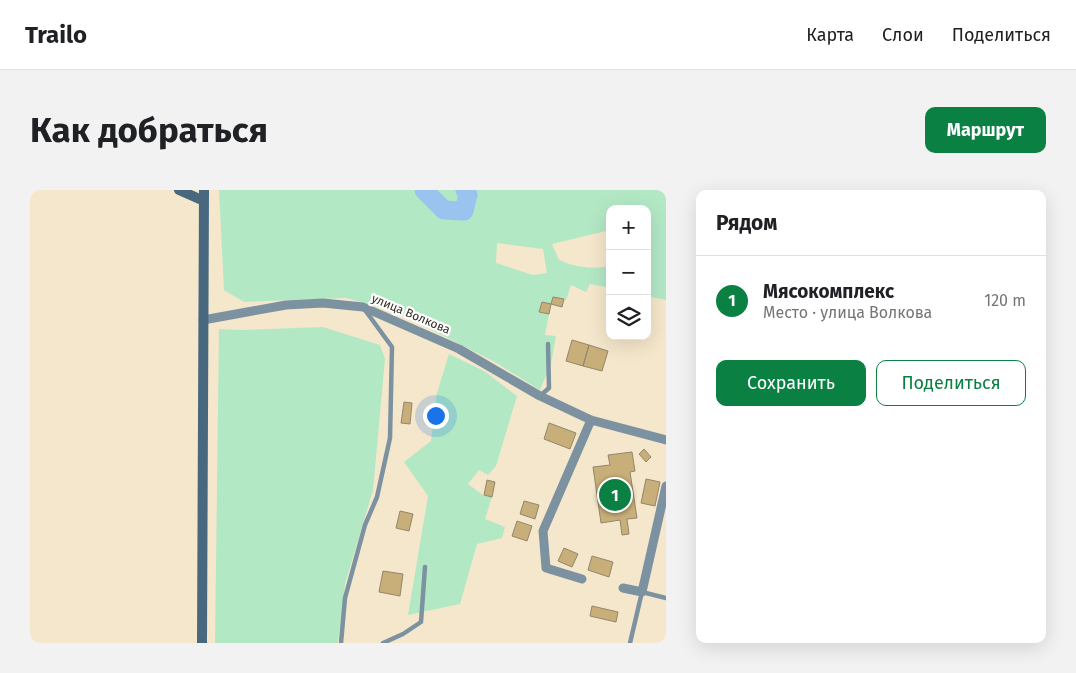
<!DOCTYPE html>
<html lang="ru">
<meta charset="utf-8">
<style>
body{margin:0;font-family:"Fira Sans",sans-serif;background:#f2f2f2;color:#202124}
.controls{position:absolute;right:15px;top:15px;display:grid;overflow:hidden;border-radius:10px;box-shadow:0 5px 20px #0002}
.controls button{width:45px;height:45px;display:grid;place-items:center;padding:0;border:0;border-bottom:1px solid #e0e0e0;background:#fff;color:#202124;font:25px sans-serif}
.you{position:absolute;left:405px;top:225px;width:18px;height:18px;margin:-12px;border:4px solid #fff;border-radius:50%;background:#1a73e8;box-shadow:0 0 0 8px #1a73e833}
.badge{display:grid;place-items:center;width:32px;height:32px;border-radius:50%;background:#0b8043;color:#fff;font-size:16px;font-weight:700}
.pin{position:absolute;translate:-50% -50%;border:2px solid #fff;box-shadow:0 1px 5px #0006}
.list{margin:0;padding:0;list-style:none}
h2{display:flex;justify-content:space-between;align-items:center;height:65px;margin:0;padding:0 20px;font-size:21px}
h2 small{font-size:16px;font-weight:400;color:#757577}
.list li{display:grid;grid-template-columns:32px 1fr auto;gap:15px;align-items:center;box-sizing:border-box;height:90px;padding:0 20px;border-top:1px solid #e0e0e0}
.list b{display:block;font-size:19px;white-space:nowrap}
.list p{margin:0;font-size:16px;white-space:nowrap;color:#757577}
.list em{font-size:16px;font-style:normal;color:#757577}
.actions{display:flex;gap:10px;padding:15px 20px}
.actions a{flex:1;padding:11px 0;border:1px solid #0b8043;border-radius:10px;text-align:center;font-size:18px;color:#0b8043}
.actions .main{background:#0b8043;color:#fff}
.icon{flex:none;width:28px;height:28px;fill:none;stroke:currentColor;stroke-width:2;stroke-linecap:round;stroke-linejoin:round}
.map{position:relative;flex:none;width:636px;height:453px;overflow:hidden;border-radius:10px}
header{display:flex;align-items:center;gap:30px;box-sizing:border-box;height:70px;padding:0 25px;background:#fff;border-bottom:1px solid #e0e0e0}
header strong{font-size:24px}
nav{display:flex;gap:28px;margin-inline-start:auto;font-size:18px}
.intro{display:flex;align-items:center;justify-content:space-between;box-sizing:border-box;height:120px;padding:0 30px}
h1{margin:0;font-size:35px}
.button{padding:12px 22px;border-radius:10px;background:#0b8043;color:#fff;font-size:18px;font-weight:700}
main{display:flex;gap:30px;padding:0 30px}
aside{flex:1;background:#fff;border-radius:10px;box-shadow:0 5px 20px #0002}
.map>svg:first-child{display:block}
</style>
<header>
<strong>Trailo</strong>
<nav><a>Карта</a><a>Слои</a><a>Поделиться</a></nav>
</header>
<div class="intro"><h1>Как добраться</h1><a class="button">Маршрут</a></div>
<main>
<div class="map">
<svg width="636" height="453" viewBox="0 0 636 453">
<rect width="100%" height="100%" fill="#f5e7cb"/>
<!-- green -->
<path fill="#b3e8c5" fill-rule="evenodd" d="M189,0H636V110L617,106V19H580V40L522,54L529,70C548,78 560,79 580,76V98L560,94L556,102L541,95L536,110L523,107L521,114L512,112L509,122L519,124L515,145L526,146L521,174L510,200L463,171L366,122L316,108L214,112L194,100ZM467,53L513,59L517,83L503,85L466,73Z
M293,137L350,155L355,169L343,300L315,394L308,453H185L189,139L210,140Z
M419,164L454,181L487,206L466,276L458,285L449,280L438,294L453,305L462,307L455,329L475,337L472,348L447,354L430,414L378,425L398,306L374,272L401,251L407,203Z"/>
<g fill="none" stroke-linecap="round" stroke-linejoin="round">
<!-- river -->
<path stroke="#9bc3ef" stroke-width="19" d="M394,0L414,20L434,21L438,5L435,0"/>
</g>
<!-- building -->
<path fill="#c8ae79" stroke="#93866d" d="M523,107L534,109L532,117L521,114Z
M512,112L521,114L519,124L509,122Z
M542,150L559,155L553,176L536,171Z
M559,155L578,161L572,181L553,176Z
M374,212L382,213L380,234L371,233Z
M519,233L546,243L540,259L514,249Z
M614,259L621,267L616,272L609,264Z
M602,262L605,281L600,282L607,328L597,329L599,344L592,345L590,330L571,333L563,277L580,275L578,265Z
M616,289L630,292L625,316L611,313Z
M457,290L465,292L462,307L454,305Z
M494,311L509,315L505,329L490,324Z
M370,321L383,324L379,341L366,338Z
M487,331L502,336L497,351L482,346Z
M534,358L548,364L542,377L528,371Z
M562,366L583,372L579,387L558,380Z
M353,381L373,384L370,406L349,402Z
M562,416L588,422L586,432L560,426Z"/>
<g fill="none" stroke-linecap="round" stroke-linejoin="round">
<!-- service -->
<path stroke="#7c92a1" stroke-width="4.5" d="M510,206L519,198L518,154
M311,453L315,408L335,335L347,307L360,248L362,157L335,120
M353,453L373,444L391,432L395,377
M600,453L612,402L636,408"/>
<!-- minor -->
<path stroke="#7c92a1" stroke-width="9" d="M173,130L256,115L293,113L333,117L429,159L510,206L561,230L636,250
M552,389L516,378L513,341L561,230
M593,398L612,402L636,296"/>
<!-- secondary -->
<path stroke="#48687f" stroke-width="10" d="M149,0L174,11
M172,453L174,0"/>
</g>
<g text-anchor="middle" stroke-width="4.5" stroke-linejoin="round" paint-order="stroke">
<!-- street labels -->
<g font-size="12" fill="#342f24" stroke="#fff">
<text transform="translate(381 124) rotate(23)" y="4">улица Волкова</text>
</g>
</g>
</svg>
<div class="controls">
<button>+</button>
<button>−</button>
<button><svg class="icon" aria-label="layers" viewBox="0 0 24 24"><path d="M12 4l9 5-9 5-9-5zM3 14l9 5 9-5"/></svg></button>
</div>
<div class="you"></div>
<div class="pin badge" style="left:585px;top:305px">1</div>
</div>
<aside>
<h2>Рядом<small></small></h2>
<ul class="list">
<li><span class="badge">1</span><div><b>Мясокомплекс</b><p>Место · улица Волкова</p></div><em>120 m</em></li>
</ul>
<div class="actions"><a class="main">Сохранить</a><a>Поделиться</a></div>
</aside>
</main>
